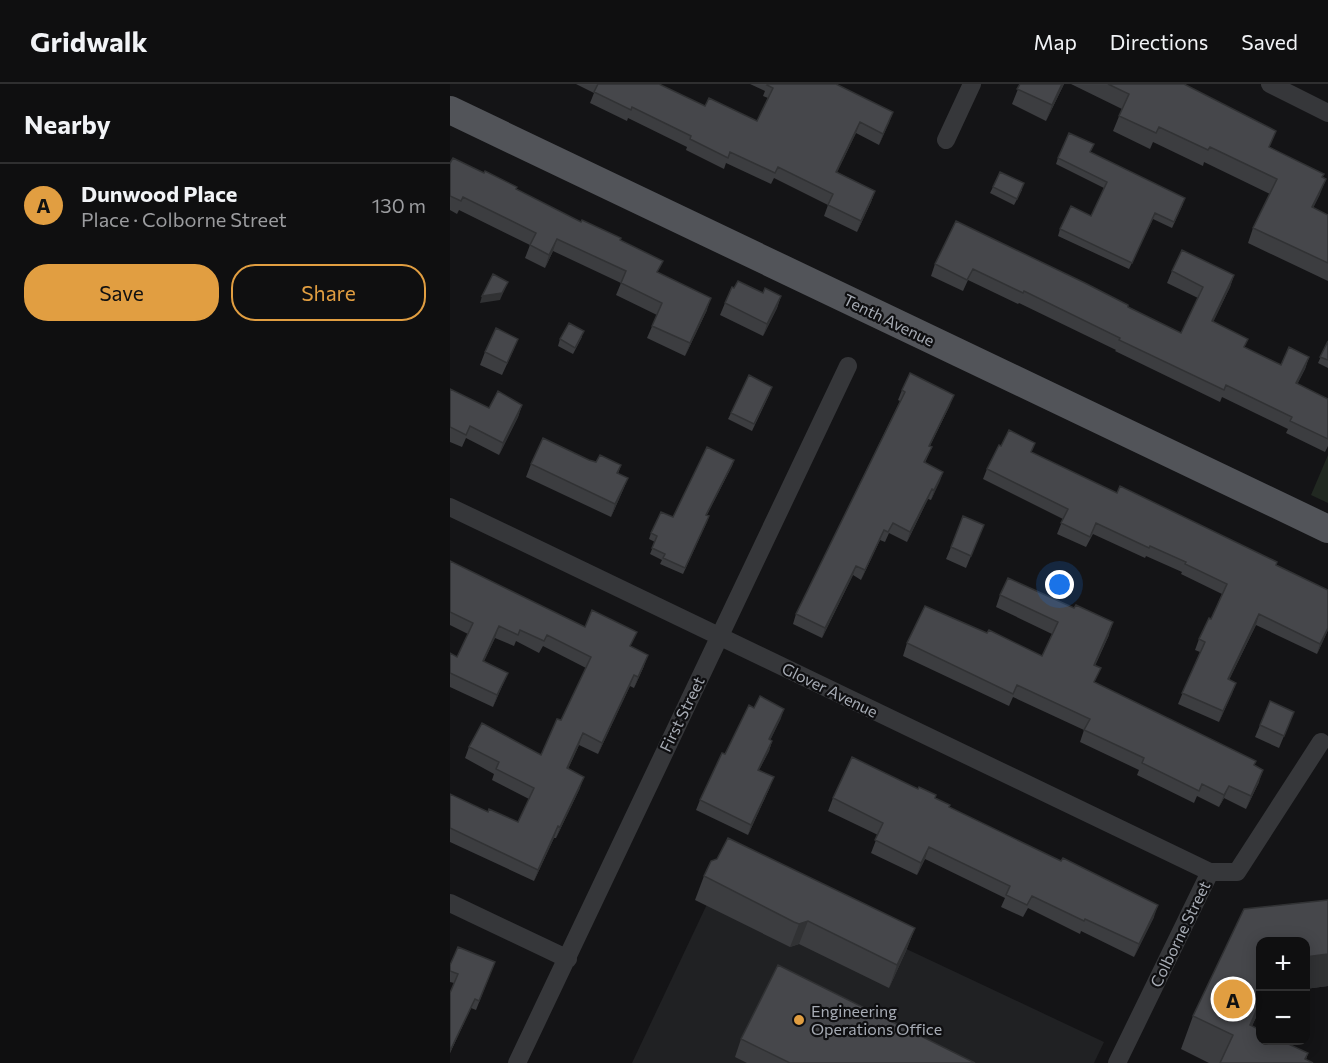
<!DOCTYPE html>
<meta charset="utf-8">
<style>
body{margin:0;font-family:Commissioner,sans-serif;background:#181819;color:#f1f3f6}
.controls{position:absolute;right:18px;bottom:18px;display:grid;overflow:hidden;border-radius:12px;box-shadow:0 3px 15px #0003}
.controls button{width:54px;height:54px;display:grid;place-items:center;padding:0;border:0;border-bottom:2px solid #2f2f30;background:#0f0f10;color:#f1f3f6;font:30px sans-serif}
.you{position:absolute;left:610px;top:501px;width:21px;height:21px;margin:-15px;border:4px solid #fff;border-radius:50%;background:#1a73e8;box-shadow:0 0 0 9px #1a73e833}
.badge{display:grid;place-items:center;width:39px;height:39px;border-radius:50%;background:#e19e41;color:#111;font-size:20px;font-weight:700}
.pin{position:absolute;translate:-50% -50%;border:3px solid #fff;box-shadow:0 2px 6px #0006}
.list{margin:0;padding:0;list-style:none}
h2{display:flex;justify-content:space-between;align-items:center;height:78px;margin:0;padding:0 24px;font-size:26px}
h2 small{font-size:20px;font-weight:400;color:#9b9c9f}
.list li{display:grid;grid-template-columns:39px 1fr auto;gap:18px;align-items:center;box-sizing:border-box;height:84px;padding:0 24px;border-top:2px solid #2f2f30}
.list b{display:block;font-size:22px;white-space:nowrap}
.list p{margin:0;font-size:20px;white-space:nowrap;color:#9b9c9f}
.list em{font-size:20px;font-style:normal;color:#9b9c9f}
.actions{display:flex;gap:12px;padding:18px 24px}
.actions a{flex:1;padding:14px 0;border:2px solid #e19e41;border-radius:24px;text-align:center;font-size:21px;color:#e19e41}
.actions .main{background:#e19e41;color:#111}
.map{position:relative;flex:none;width:878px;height:979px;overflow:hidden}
header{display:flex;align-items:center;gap:36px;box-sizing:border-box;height:84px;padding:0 30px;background:#0f0f10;border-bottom:2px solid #2f2f30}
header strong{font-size:28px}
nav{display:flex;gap:33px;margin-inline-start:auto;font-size:21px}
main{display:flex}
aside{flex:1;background:#0f0f10}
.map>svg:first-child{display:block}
</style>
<header>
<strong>Gridwalk</strong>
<nav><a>Map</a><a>Directions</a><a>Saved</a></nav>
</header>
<main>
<aside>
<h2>Nearby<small></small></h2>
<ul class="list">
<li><span class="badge">A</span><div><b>Dunwood Place</b><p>Place · Colborne Street</p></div><em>130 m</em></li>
</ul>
<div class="actions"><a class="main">Save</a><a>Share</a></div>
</aside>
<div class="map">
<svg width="878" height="979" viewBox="0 0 878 979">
<rect width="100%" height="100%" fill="#141416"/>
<!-- built -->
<path fill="#202123" d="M276,780L654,958L644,979H182Z"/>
<!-- green -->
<path fill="#212821" d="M878,371V419L861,411Z"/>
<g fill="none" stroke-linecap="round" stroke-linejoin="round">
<!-- street -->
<path stroke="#36373a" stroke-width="18" d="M820,0L878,29
M496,56L522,0
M0,423L760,788
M0,819L118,875
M67,979L398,282
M667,979L760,788H787L871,658"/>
<!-- primary -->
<path stroke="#525459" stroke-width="28" d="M0,26L878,445"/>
</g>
<!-- wall -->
<path fill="#3c3d40" d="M126,0H209L255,22L307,37L318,14L313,12L315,7L300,0H386L443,28L429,61L406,49L387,88L425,107L421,118L407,148L374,132L378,121L324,94L321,100L276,79L274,85L236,66L237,63L178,34L177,37L140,19L144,9Z
M570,0H614L596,37L562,20Z
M621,0H734L820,63L872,93L870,110L863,124L878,131V197L798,159L803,144L820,110L754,78L753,82L703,58L700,65L663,47L672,25Z
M641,68L733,120L722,144L703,135L679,185L608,152L610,145L641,132L654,104L606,80L608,74Z
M0,79L66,106L131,138L170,156L208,189L257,226L235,272L197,254L207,231L166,211L171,199L103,167L95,184L75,174L80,161L9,126L7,130L0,126Z
M543,103L572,106L564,121L540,109Z
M506,137L731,249L748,214L717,199L722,187L784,191L780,203L763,238L795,264L831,281L859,273L855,285L847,300L878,315V362L875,368L836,349L838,345L772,313L770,318L665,267L666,266L569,219L568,220L518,196L513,207L481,192L485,180Z
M284,204L331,212L327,224L313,252L270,231L275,219Z
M132,253L123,270L108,262L110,255Z
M68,255L63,267L52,291L30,281L35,268Z
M878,257V284L868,279Z
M0,305L39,324L72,321L68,333L49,371L16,354L12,363L0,358Z
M452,306L500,321L480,362L482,363L475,379L493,388L481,416L478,415L457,458L439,449L435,458L430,456L411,496L403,491L372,554L343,540L346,530L450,317L448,316Z
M320,309L302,347L278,335L281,329Z
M551,362L582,369L667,409L826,481L878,546L867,570L806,541L779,596L786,599L769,638L728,620L750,568L745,566L749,555L761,535L772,510L731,490L732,488L696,472L695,474L643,450L636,463L607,450L613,435L533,395L537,385Z
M139,376L146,378L171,381L168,390L178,394L173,406L161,433L76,393L81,380Z
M284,376L282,382L257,431L259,432L257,438L233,490L210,480L212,476L200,470L205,458L199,455L201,449L223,433Z
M529,453L516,484L496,475L501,463Z
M0,477L135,543L181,563L194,582L184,604L180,602L148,670L129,661L118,685L130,704L106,754H104L84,797L0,758V710L38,728L68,738L79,715L42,696L44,690L15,674L19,663L91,671L111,636L136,584L93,562L89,569L66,557L64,562L45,554L34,577L58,589L53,600L43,623L0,603V569L7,573L18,550L0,541Z
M550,511L659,551L645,582V598L805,681L809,698L796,725L774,714L769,723L747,712L744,719L687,691L689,686L630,658L634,646L563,613L559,622L453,572L457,559L537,549L592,572L602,550L546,523Z
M844,628L829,664L805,653L810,641Z
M331,634L320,656L322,657L319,667L309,686L320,703L298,751L246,726L250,716L275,670Z
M383,714H485L499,723L704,833L684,873L631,847L630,850L578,824L573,833L551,823L555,814L475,775L467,791L421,769L428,751L378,727Z
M254,792L465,844L456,867L439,904L349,860L340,863L336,861L245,816Z
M878,816V902L855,905V858H810V925L802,942L810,946V957H832L858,969L856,976L863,979H759L731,965L743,932L794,825Z
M45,878L26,926L21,924L0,969V909L4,899L0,898V881Z
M291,955L525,979H297L285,973Z"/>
<!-- shaded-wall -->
<path fill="#313234" d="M612,0H614L596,37L602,21Z
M443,28L439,39L429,61L433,50Z
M410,38L406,49L382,99L386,88Z
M876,95L870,110L856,138L862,123Z
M425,107L421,118L407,148L411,137Z
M107,155L103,167L95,184L99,171Z
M784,191L780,203L758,249L762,237Z
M58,198L50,216L30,219L32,212Z
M331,212L327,224L313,252L317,240Z
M261,214L257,226L235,272L240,259Z
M859,273L855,285L842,311L846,299Z
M504,311L500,321L475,372L479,362Z
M72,321L68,333L49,371L53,359Z
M284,376L282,382L253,437L256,431Z
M493,388L490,397L481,416L484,406Z
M178,394L173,406L161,433L165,420Z
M482,405L478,415L457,458L460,448Z
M434,446L430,456L411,496L415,486Z
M406,482L403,491L372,554L375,544Z
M809,530L806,541L774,606L778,595Z
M663,538L659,551L639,593L644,581Z
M49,542L45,554L29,588L33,577Z
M878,544V546L867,570L870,560Z
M198,571L194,582L184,604L188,593Z
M58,589L53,600L43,623L47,611Z
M184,591L180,602L148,670L152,659Z
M786,599L782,610L769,638L773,627Z
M334,625L331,634L316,665L319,655Z
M133,649L129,661L113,696L117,684Z
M322,657L319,667L304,696L308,686Z
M813,686L809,698L796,725L801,712Z
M134,693L130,704L106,754L110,743Z
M324,693L320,703L298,751L301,741Z
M779,702L774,714L769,723L774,711Z
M108,742L104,754L84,797L88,786Z
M479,763L475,775L467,791L471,779Z
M708,821L704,833L684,873L689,860Z
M358,837L349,860L340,863L349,840Z
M465,844L456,867L439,904L447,881Z
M878,870V902L855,905V873Z
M25,915L21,924L0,969V967Z
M810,918V925L787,974L800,941Z"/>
<!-- building -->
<path fill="#46474b" stroke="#313234" stroke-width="1.5" d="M148,0H209L255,22L259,14L307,37L323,4L317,1L318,0H386L443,28L433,50L410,38L386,88L425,107L411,137L378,121L383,110L328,83L325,89L280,68L278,74L240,55L241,52L182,23L181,26L144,8Z
M570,0H612L602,21L567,5Z
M658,0H734L826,47L819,63L874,90L872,93L876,95L862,123L878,131V179L803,144L827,95L760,63L758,66L709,43L706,49L669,32L679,10Z
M619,49L644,60L640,68L735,114L724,138L705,129L682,179L610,145L621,122L641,132L657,98L608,74Z
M3,74L34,89L35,87L67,103L66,105L131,138L132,136L171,154L170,156L213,177L207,188L261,214L240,259L202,242L212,219L171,199L176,187L107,155L99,171L80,161L86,149L13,113L11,117L0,112V79Z
M550,88L574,99L567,115L543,103Z
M506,137L635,199L678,221V223L731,249L753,203L722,187L732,166L784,191L762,237L798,255L794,263L831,281L839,263L859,273L846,299L878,315V355L840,337L842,333L776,301L774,306L669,256L670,254L574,207L573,209L523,185L517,196L485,180Z
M43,190L58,198L52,209L32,212Z
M288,197L313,209L315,204L331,212L317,240L275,219L282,203L284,204Z
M119,239L134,247L125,264L110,255Z
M46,244L68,255L57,279L35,268Z
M878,257V276L870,273Z
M460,289L504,311L479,362L482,363L474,378L493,388L484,406L482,405L460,448L443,439L438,448L434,446L415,486L406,482L375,544L346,530L455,308L452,306Z
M299,291L322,303L304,340L281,329Z
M0,305L39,324L48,307L72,321L53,359L20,342L16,351L0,343Z
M559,346L585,359L581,368L667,409L670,402L827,478L826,481L878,506V544L870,560L809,530L778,595L786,599L773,627L732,609L755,558L749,555L759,534L761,535L777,500L735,480L736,478L700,462L699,464L646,439L640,453L611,439L618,425L537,385L549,361L551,362Z
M93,354L139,376L146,378L150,371L171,381L167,389L178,394L165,420L81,380Z
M257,363L284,376L256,431L259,432L235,484L213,474L215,470L202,464L207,452L201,449L211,428L223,433Z
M513,432L534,441L521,472L501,463Z
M0,477L135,543L142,526L187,548L180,562L198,571L188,593L184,591L152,659L133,649L117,684L134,693L110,743L108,742L88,786L0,744V710L38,728L39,725L68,738L84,704L46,685L49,678L19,663L32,639L91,671L107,635L111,636L141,573L97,551L94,557L70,546L68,551L49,542L33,577L58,589L47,611L0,589V569L7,573L23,539L0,528Z
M558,494L624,524L626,521L663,538L644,581L651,584L644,598L806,677L804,681L813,686L801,712L779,702L774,711L752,700L749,707L692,679L694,674L634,646L640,635L567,601L563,610L457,559L475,522L537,549L539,546L592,572L608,538L550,511Z
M310,612L334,625L319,655L322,657L308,686L324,693L301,741L250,716L272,669L275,670L299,621L304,624Z
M820,617L844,628L834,652L810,641Z
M402,673L468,705L469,703L486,711L485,714L500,721L499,723L611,777L613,774L708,821L689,860L635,835L634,837L582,812L577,821L556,811L560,802L479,763L471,779L425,756L433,739L383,714Z
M278,754L465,844L447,881L358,837L349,840L344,838L254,792L261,777L267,775Z
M878,816V870L855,873V858H810V918L800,941L810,946V957H832L858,969L855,975L863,979H770L783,951L743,932L794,825Z
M8,863L45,878L29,917L25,915L0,967V909L8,890L0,887V881Z
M328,881L525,979H340L291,955Z"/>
<!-- markers -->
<circle fill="#e19e41" stroke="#0f0f11" stroke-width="2" cx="349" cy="936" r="6"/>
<g text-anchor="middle" stroke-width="4.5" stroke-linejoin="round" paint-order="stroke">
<!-- street labels -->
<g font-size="16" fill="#a7acb5" stroke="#0f0f11">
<text transform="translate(439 236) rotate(26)" y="6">Tenth Avenue</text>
<text transform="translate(380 606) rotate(26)" y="6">Glover Avenue</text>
<text transform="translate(232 630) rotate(-64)" y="6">First Street</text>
<text transform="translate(730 850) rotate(-64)" y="6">Colborne Street</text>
</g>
<!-- poi labels -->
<g font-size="16" fill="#a7acb5" stroke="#0f0f11" text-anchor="start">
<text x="361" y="933">Engineering<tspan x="361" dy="18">Operations Office</tspan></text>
</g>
</g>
</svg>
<div class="controls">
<button>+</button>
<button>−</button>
</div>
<div class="you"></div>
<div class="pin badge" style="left:783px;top:915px">A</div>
</div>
</main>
